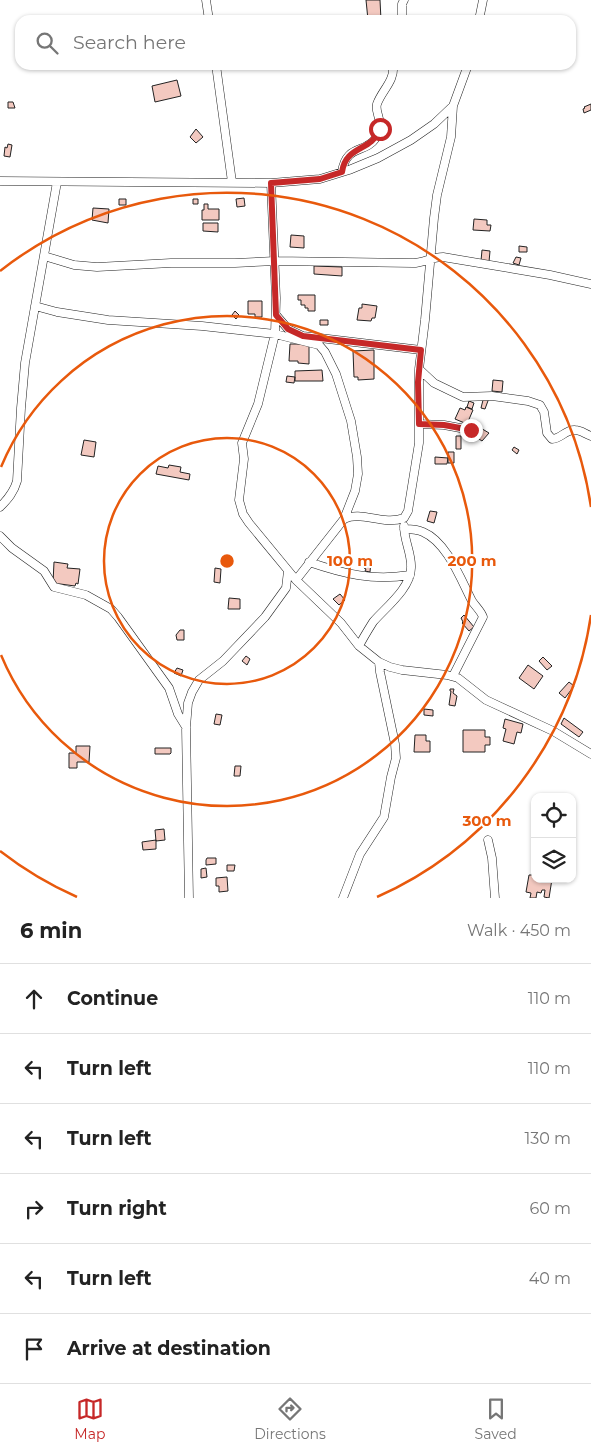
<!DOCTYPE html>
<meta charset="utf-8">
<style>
body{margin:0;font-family:Montserrat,sans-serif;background:#f2f2f2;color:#222}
.controls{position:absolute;right:15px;bottom:15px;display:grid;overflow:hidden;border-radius:10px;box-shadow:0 1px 4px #0004}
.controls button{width:45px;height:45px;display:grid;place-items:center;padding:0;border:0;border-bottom:1px solid #e0e0e0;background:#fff;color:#222;font:25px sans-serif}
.stop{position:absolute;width:15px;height:15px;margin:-11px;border:4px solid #c62828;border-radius:50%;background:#fff}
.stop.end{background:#c62828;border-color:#fff;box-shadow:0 1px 5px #0008}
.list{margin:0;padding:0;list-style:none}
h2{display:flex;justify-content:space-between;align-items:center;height:65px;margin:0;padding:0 20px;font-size:21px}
h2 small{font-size:16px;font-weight:400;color:#767676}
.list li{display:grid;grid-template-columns:32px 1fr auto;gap:15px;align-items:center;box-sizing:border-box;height:70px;padding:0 20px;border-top:1px solid #e0e0e0}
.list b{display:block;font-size:19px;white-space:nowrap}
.list em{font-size:16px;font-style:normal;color:#767676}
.icon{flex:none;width:28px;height:28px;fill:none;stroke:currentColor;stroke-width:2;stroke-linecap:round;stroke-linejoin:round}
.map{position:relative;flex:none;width:591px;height:898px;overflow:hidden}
.search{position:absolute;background:#fff;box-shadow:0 1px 4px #0004;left:15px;right:15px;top:15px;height:55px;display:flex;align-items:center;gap:12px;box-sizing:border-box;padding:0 18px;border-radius:15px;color:#767676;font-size:19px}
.sheet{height:485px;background:#fff}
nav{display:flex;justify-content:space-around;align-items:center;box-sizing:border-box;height:70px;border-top:1px solid #e0e0e0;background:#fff;font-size:14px;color:#767676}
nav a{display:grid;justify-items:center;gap:2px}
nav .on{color:#c62828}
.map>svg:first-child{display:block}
</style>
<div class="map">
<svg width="591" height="898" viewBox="0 0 591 898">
<rect width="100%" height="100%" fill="#fff"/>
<!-- building -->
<path fill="#f3c9c0" stroke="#222" d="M366,0H380L381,20H368Z
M177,80L181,96L155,102L152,86Z
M8,102H13L15,108H8Z
M591,104V110L584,113L583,109L585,108L584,107Z
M196,129L203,137L196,143L190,137Z
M8,144L12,145L10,157L4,156L5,147L7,148Z
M244,198L245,206L237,207L236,199Z
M119,199H126V205H119Z
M193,199H198V204H193Z
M204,204H208V209H219V220H202V210H204Z
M93,208L109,209L108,223L92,220Z
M474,219L487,220V225H491L490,231L473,230Z
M203,223H218V232L203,231Z
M291,235L304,236V248L290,247Z
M519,246L527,247V252H519Z
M482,250L490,251L489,262L481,261Z
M516,257L521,258L519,265L513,263Z
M314,266L342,267V276L314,274Z
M298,295H315V311H308V308H305V305H301V300H298Z
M248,301H262V317H255V314H248Z
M362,304L377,306L375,318H372L371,321L357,320L359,308H362Z
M235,311L239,315L236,319L232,315Z
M320,320H328V325H320Z
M290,344H309V364L298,363V361H289Z
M374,350V379L358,380V377H354L353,351Z
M322,370L323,381H295V371Z
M287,376L295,377L294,383L286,382Z
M493,380L503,381L502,392L492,391Z
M484,396L489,398L485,409L481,408Z
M469,401L474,403L472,409L467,407Z
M466,407L473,410L467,424L455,419L460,408L465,410Z
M479,427L489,433L482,441L476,437L477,434L475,432Z
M456,436H461V449H456Z
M84,440L96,442L94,457L81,455Z
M514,447L519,450L517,454L512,450Z
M448,452H454V463H448Z
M435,457L448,458L447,464H435Z
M169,465L181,467L180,472L190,474L189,480L156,474L158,466L168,468Z
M430,511L437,512L434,523L427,521Z
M365,560L371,561L370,572L365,571L366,569L364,568Z
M54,562L68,564L67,568L80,569L78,584L76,583L75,586L53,583Z
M215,568L221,569L220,583L214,582Z
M340,594L345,600L339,605L333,599Z
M229,598L240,599V609H228Z
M464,615L474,627L469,631L462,623L463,622L461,618Z
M180,630H184V640H177L176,635Z
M246,656L250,659L247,665L242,661Z
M543,657L552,666L547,670L539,661Z
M528,665L543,676L534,689L519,678Z
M177,668L183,670L181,676L174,673Z
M569,682L574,686L565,698L559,693Z
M450,689H454L453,693L457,696L455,706L449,705L451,691H450Z
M424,709L433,710V716L424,715Z
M216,714L222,715L220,725L214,724Z
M564,718L583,732L579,737L561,724Z
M505,719L523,724L521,733L517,732L514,744L503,741L506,729L503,728Z
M463,730H485V737H490V745H485V752H463Z
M415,735H426V741H430V752H414Z
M76,746H90L89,762H77V768H69V753H76Z
M155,748H171V753L170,754H155Z
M235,766H241L240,776H234Z
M164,829L165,840L156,841L155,830Z
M156,840V849L143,850L142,842Z
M207,858H216V864L206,865V860Z
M227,865H235L234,871H227Z
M533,865H535V879H552L549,898L544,897L545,890H542L541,893L537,892L536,898H530L531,893L526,892L529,875H532Z
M206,868L207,877L201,878V869Z
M227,877L228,891L219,892V886H216V878Z"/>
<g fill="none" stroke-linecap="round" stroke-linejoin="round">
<defs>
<path id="street" d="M206,0L209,20
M402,20V4L404,0
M479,20L483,0
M216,65L232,182
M342,172C346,144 365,154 376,138C386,122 374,114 377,104C382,90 395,81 393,65
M0,181L271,183L320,179L349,170L378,158L411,140L434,124L453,106L468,65
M271,183L276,298L275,334L258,404L242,443L244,459L239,500L243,514L249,523L296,580L341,623L359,646L379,662L390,667L402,670L447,675L458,678L486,700L553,731L591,754
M44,256L74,265L97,267L171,263H235L275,261L413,263C424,263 431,257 443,257L550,275L591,284
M35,306L57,312L108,320L202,326L275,334L319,345L325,352L336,374L351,421L357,457L358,474L355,491L344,519L296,580
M276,315L288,329L303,336L421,350
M419,369L434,383L463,397L492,396L528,401L540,405L544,412L547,433L552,439C561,439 566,429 575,430C581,430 585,434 591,436
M419,424L444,425L471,430
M0,507C8,499 14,492 17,481L21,408L25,363L57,182
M344,519C362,510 382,526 404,518L408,511L419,443V369L425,320L434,218L437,195L451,137L453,106
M404,529C410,529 417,529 423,532C447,542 461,580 472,601C476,607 481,611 483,617L453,676
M0,536L12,548L44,571L54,587L86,595L111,609L118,617L169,688L178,714L186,727
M309,562C344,574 373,581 410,575
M359,646C363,638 368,630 373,622C385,608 411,588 411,568C412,554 404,541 404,526
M488,840L492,858L495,898
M189,898L186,727L188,703L192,692L199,680L223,661L265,617L286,588L288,571
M343,898L360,854L384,817L391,777L396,758L395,744L380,672L379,662"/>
</defs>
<!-- street casing -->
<use href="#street" stroke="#222" stroke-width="9"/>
<!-- street -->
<use href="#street" stroke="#fff" stroke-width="8"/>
</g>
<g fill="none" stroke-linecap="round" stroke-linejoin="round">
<!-- route -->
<path stroke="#c62828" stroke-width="6" d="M380,129C371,152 346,145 342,172L320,179L271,183L276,315L288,329L303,336L421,350L418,382L419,424L444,425L471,430"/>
</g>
<!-- distance rings -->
<g fill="none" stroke="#e8590c" stroke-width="2.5">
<circle cx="227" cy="561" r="123"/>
<path d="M1 467A245 245 0 1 1 1 655"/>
<path d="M591 615A368 368 0 0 1 377 897M77 897A368 368 0 0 1 0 851M0 271A368 368 0 0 1 591 507"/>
</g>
<circle cx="227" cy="561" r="8" fill="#e8590c" stroke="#fff" stroke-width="2.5"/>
<g font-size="15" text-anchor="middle" font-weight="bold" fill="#e8590c" stroke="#fff" stroke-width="4" stroke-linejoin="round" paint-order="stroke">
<text x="350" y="566">100 m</text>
<text x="472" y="566">200 m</text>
<text x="487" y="826">300 m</text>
</g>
</svg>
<div class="controls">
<button><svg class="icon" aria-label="locate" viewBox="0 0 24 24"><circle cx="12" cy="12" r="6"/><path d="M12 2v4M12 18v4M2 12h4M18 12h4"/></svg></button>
<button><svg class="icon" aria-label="layers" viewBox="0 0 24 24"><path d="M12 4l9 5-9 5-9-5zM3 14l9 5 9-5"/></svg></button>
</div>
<div class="stop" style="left:380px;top:129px"></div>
<div class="stop end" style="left:471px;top:430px"></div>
<div class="search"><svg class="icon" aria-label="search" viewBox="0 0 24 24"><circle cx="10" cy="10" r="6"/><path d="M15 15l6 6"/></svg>Search here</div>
</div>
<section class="sheet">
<h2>6 min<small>Walk · 450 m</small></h2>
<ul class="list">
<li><svg class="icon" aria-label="ahead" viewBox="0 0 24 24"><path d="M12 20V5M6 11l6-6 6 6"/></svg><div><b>Continue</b></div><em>110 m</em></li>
<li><svg class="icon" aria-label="left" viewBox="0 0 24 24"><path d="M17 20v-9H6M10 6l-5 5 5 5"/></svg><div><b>Turn left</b></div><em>110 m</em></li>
<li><svg class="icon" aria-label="left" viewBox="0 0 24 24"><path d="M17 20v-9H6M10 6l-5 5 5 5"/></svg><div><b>Turn left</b></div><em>130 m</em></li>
<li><svg class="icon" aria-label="right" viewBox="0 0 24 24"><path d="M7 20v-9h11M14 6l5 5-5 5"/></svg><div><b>Turn right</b></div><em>60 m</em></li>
<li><svg class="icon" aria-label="left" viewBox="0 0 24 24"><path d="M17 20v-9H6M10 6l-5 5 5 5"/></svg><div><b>Turn left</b></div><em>40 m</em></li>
<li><svg class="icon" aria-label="arrive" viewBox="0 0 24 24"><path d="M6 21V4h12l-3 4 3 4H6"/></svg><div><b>Arrive at destination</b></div></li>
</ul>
</section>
<nav>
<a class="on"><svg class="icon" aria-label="map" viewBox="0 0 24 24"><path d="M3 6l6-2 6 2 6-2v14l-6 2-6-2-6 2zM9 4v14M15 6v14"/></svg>Map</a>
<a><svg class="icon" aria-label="directions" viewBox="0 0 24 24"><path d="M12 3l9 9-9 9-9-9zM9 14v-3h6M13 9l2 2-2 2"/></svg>Directions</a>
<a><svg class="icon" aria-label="saved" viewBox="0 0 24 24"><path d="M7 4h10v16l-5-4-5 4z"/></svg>Saved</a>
</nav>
